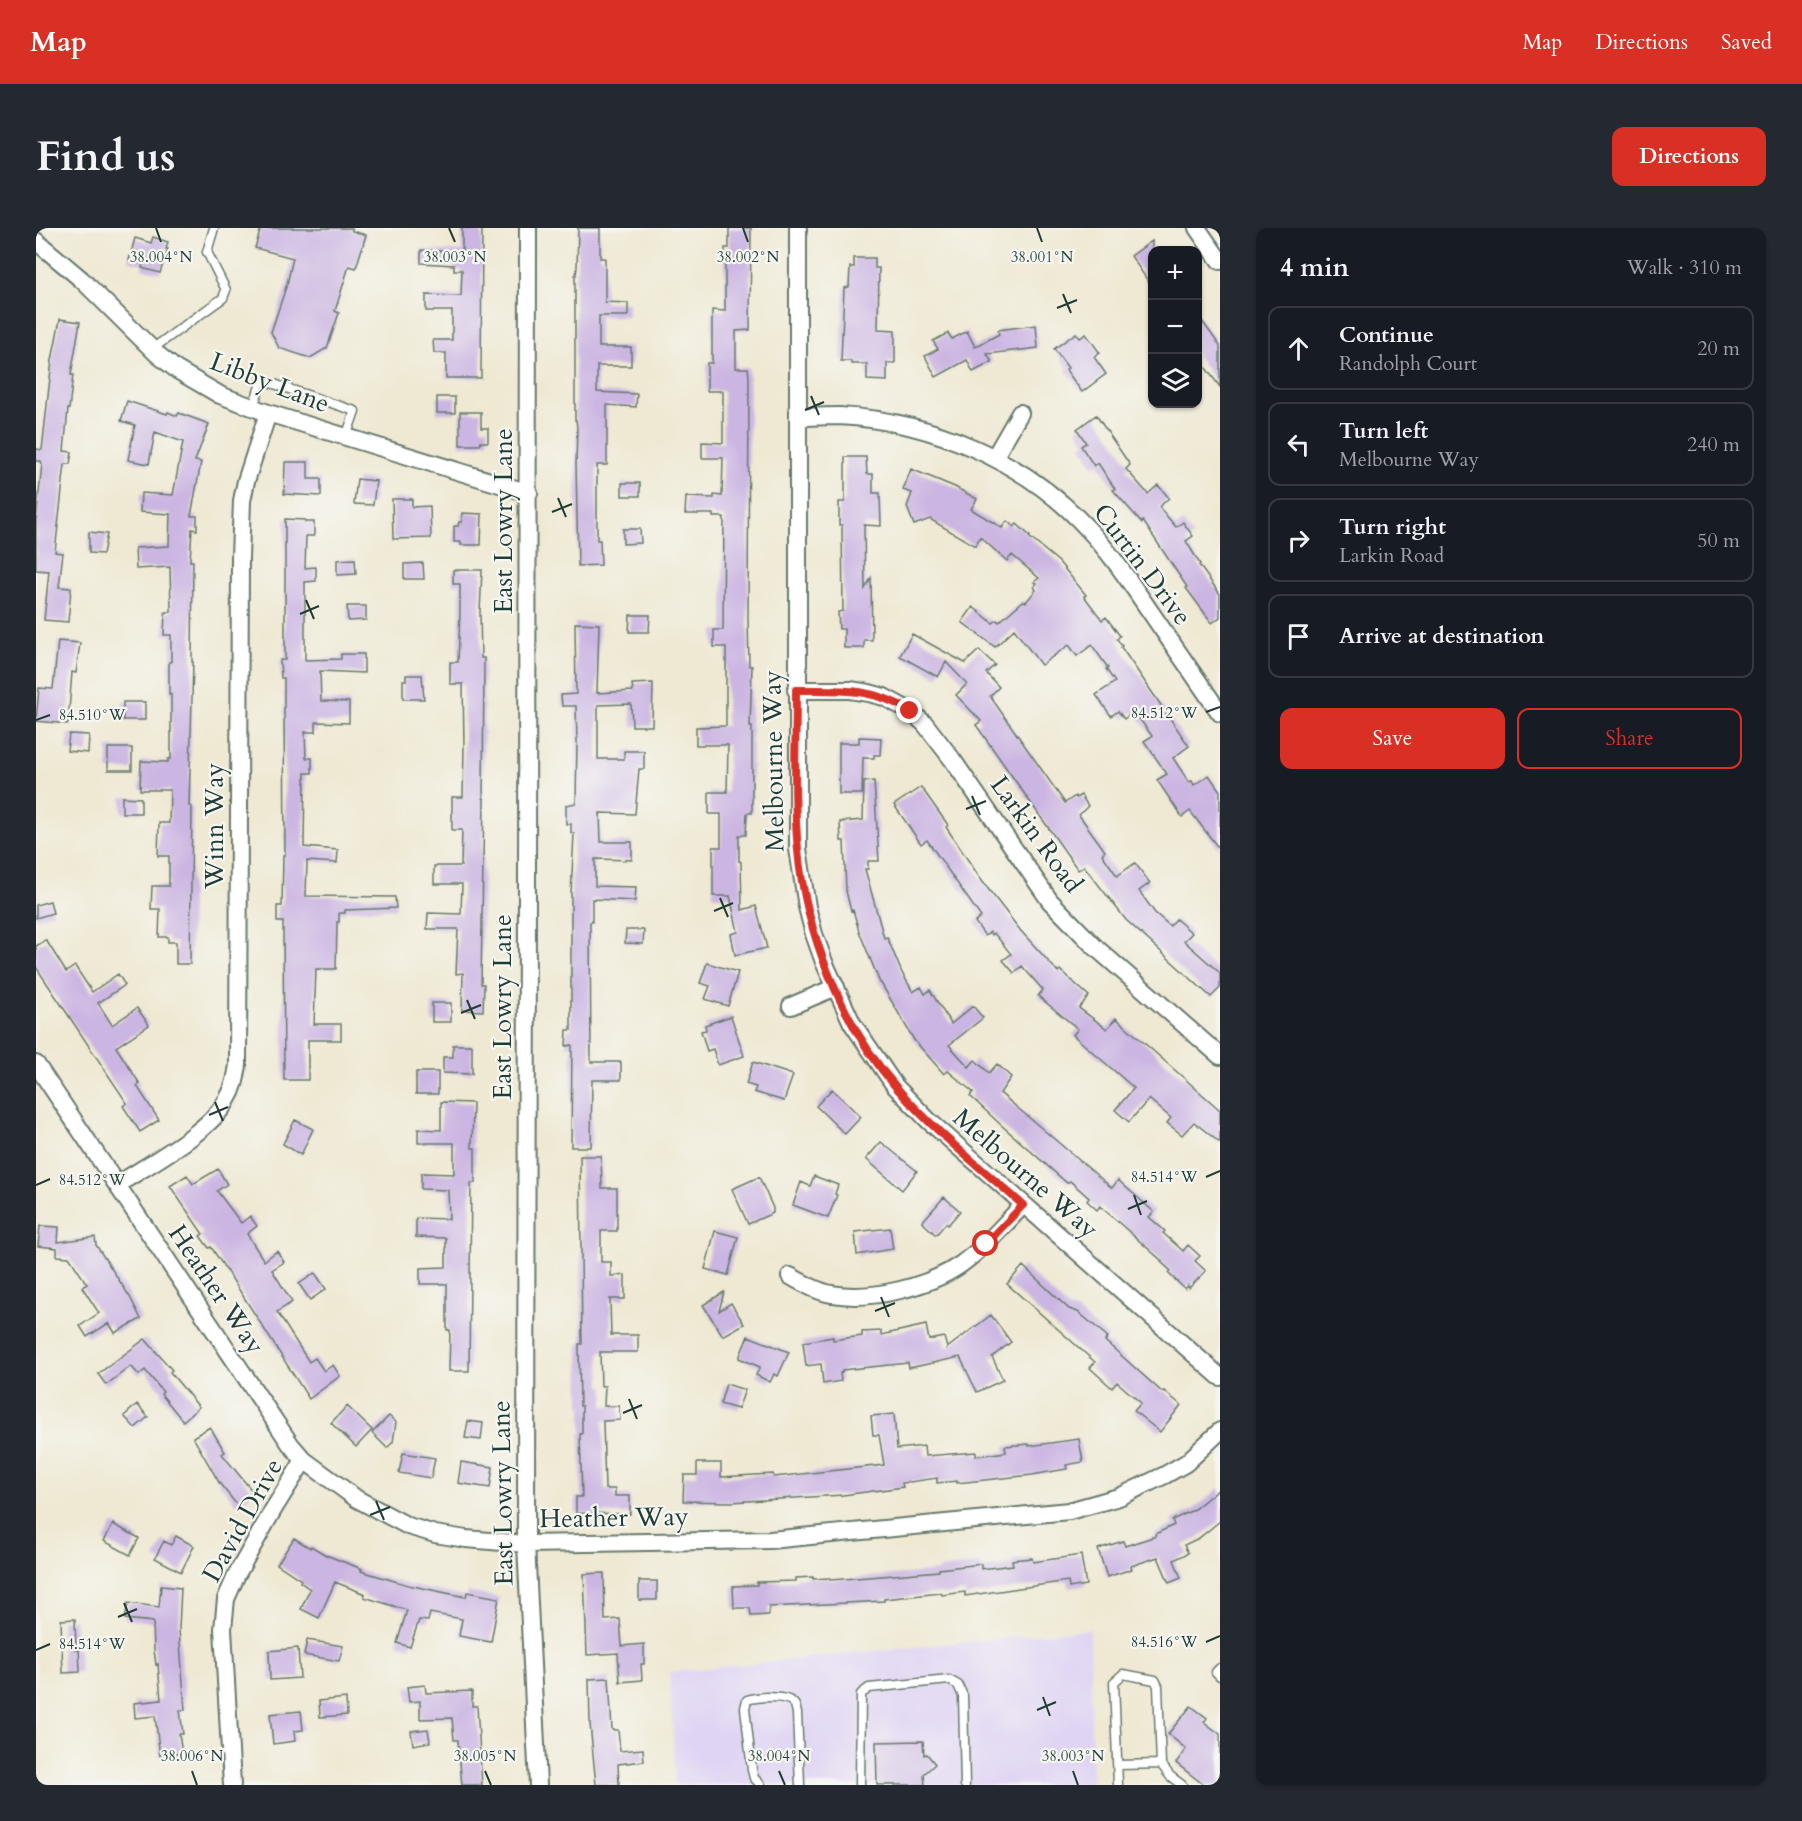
<!DOCTYPE html>
<meta charset="utf-8">
<style>
body{margin:0;font-family:Cardo,serif;background:#242831;color:#f1f3f6}
.controls{position:absolute;right:18px;top:18px;display:grid;overflow:hidden;border-radius:12px;box-shadow:0 2px 4px #0004}
.controls button{width:54px;height:54px;display:grid;place-items:center;padding:0;border:0;border-bottom:2px solid #363941;background:#171b24;color:#f1f3f6;font:30px sans-serif}
.stop{position:absolute;width:18px;height:18px;margin:-14px;border:4px solid #d93025;border-radius:50%;background:#fff}
.stop.end{background:#d93025;border-color:#fff;box-shadow:0 2px 6px #0008}
.list{margin:0;padding:0;list-style:none}
h2{display:flex;justify-content:space-between;align-items:center;height:78px;margin:0;padding:0 24px;font-size:26px}
h2 small{font-size:20px;font-weight:400;color:#9ea1a6}
.list li{display:grid;grid-template-columns:39px 1fr auto;gap:18px;align-items:center;box-sizing:border-box;height:84px;margin:0 12px 12px;padding:0 12px;border:2px solid #363941;border-radius:12px}
.list b{display:block;font-size:22px;white-space:nowrap}
.list p{margin:0;font-size:20px;white-space:nowrap;color:#9ea1a6}
.list em{font-size:20px;font-style:normal;color:#9ea1a6}
.actions{display:flex;gap:12px;padding:18px 24px}
.actions a{flex:1;padding:14px 0;border:2px solid #d93025;border-radius:12px;text-align:center;font-size:21px;color:#d93025}
.actions .main{background:#d93025;color:#fff}
.icon{flex:none;width:33px;height:33px;fill:none;stroke:currentColor;stroke-width:2;stroke-linecap:round;stroke-linejoin:round}
.map{position:relative;flex:none;width:1184px;height:1557px;overflow:hidden;border-radius:12px}
header{display:flex;align-items:center;gap:36px;box-sizing:border-box;height:84px;padding:0 30px;background:#d93025;color:#fff}
header strong{font-size:28px}
nav{display:flex;gap:33px;margin-inline-start:auto;font-size:21px}
.intro{display:flex;align-items:center;justify-content:space-between;box-sizing:border-box;height:144px;padding:0 36px}
h1{margin:0;font-size:42px}
.button{padding:15px 27px;border-radius:12px;background:#d93025;color:#fff;font-size:21px;font-weight:700}
main{display:flex;gap:36px;padding:0 36px}
aside{flex:1;background:#171b24;border-radius:12px;box-shadow:0 2px 4px #0004}
.map>svg:first-child{display:block}
</style>
<header>
<strong>Map</strong>
<nav><a>Map</a><a>Directions</a><a>Saved</a></nav>
</header>
<div class="intro"><h1>Find us</h1><a class="button">Directions</a></div>
<main>
<div class="map">
<svg width="1184" height="1557" viewBox="0 0 1184 1557">
<rect width="100%" height="100%" fill="#f6f6f2"/>
<filter id="ink" filterUnits="userSpaceOnUse"><feTurbulence type="fractalNoise" baseFrequency=".0167" numOctaves="2"/><feDisplacementMap in="SourceGraphic" scale="12" xChannelSelector="R" yChannelSelector="G"/><feConvolveMatrix kernelMatrix="1 2 1 2 8 2 1 2 1" color-interpolation-filters="sRGB"/></filter>
<filter id="wash" filterUnits="userSpaceOnUse"><feTurbulence type="fractalNoise" baseFrequency=".008" numOctaves="4" result="noise"/><feDisplacementMap in="SourceGraphic" scale="24" xChannelSelector="R" yChannelSelector="G"/><feGaussianBlur stdDeviation="1.35" result="paint"/><feColorMatrix in="noise" values="0 0 0 0 0 0 0 0 0 0 0 0 0 0 0 0 0 1.4 0 .05"/><feComposite in="paint" operator="in"/></filter>
<g filter="url(#wash)">
<rect width="100%" height="100%" fill="#efe9d3"/>
<!-- built -->
<path fill="#e0d4f4" d="M1054,1401L1056,1557H639L634,1444Z"/>
<g id="blocks">
<!-- building -->
<path fill="#cbb5e2" d="M225,0H316V3L330,7L320,40L313,38L299,83L303,85L291,120L274,130L243,120L235,104L251,56L257,30L219,20Z
M426,0H446L445,150H410V125H398L397,112H416V83H390V67L425,68L426,42H418V37L385,35V22L426,24Z
M542,0H564V30H569V74L592,75V88H563V119H595V138H561V164L601,166L600,179L571,177V237H561V312H564L565,337L542,338L540,236L541,199L540,192H539V47H540L541,39Z
M693,0H715L714,102L700,103V140H712L713,149L712,389L713,438H716L714,499H716V585H711L710,607H703V633L705,634L706,682L720,678L731,720L699,727L695,706L702,704L694,668H677V619H685V586H673V564H691L692,517H660V499L690,498V419H678V402H687L688,289H677V286H649L650,269L678,270V267L686,268L687,230H666V214L687,215V163H671V135H676V82L689,83V20H693Z
M117,9L132,14L130,21H132L124,45L106,40L107,36L93,32L99,10L115,15Z
M1116,13V59L1095,28Z
M818,30H839V40H843L842,101L859,102V135H851V153L831,152V136H815V133H805L808,60L813,59L814,39H818Z
M1161,86L1184,118V159L1161,128Z
M24,91L44,94L35,147H37L33,181H32L28,223L36,224L34,236H29L19,324L27,325L23,359L35,360L32,394L8,392L13,343L0,342V293L6,236L5,233H0V221L6,222L16,132Z
M1000,97L1002,120L951,126L956,134L937,144L931,132L900,149L889,128L902,121L897,113L912,105L916,111L931,103L939,119L963,106L962,102Z
M1040,105L1044,110L1050,106L1064,125L1058,129L1070,146L1046,164L1030,142L1032,140L1018,121Z
M401,169H419V185H401Z
M91,173L131,186L132,184L141,188L143,185L173,196L159,233L165,234L155,288H161V302L156,301L154,333H157L156,434H157L153,578L156,579L154,736H140V714H132V709H123L124,681H115L116,658H133V628H122L123,595H133L134,562H104L105,533L132,534V531H135V466H133V434H135V407H128L129,384H135L134,339L100,341L99,320L133,318L134,286L104,284L105,265L137,267L147,214L119,204L113,236L92,232L99,197L85,193Z
M424,184H445V200H452V214H445L444,217H424Z
M1060,187L1094,237L1090,241L1112,266L1122,257L1133,270L1123,279L1140,299L1147,294L1157,308L1150,313L1164,336L1163,337L1184,366V389L1176,395L1150,360L1151,359L1107,293L1106,295L1077,262L1079,261L1062,235L1058,238L1045,218L1050,215L1041,201Z
M809,229H830L831,246H837V265H844L845,298L828,297L829,361L835,350L836,412H828V420H808V401H803L802,384L807,383L806,297H803V274H809Z
M249,234H272V251H285V268L248,266Z
M875,241L919,259L941,271L935,281L966,300L971,293L978,299L981,296L994,308L993,309L1023,334L1050,367L1048,368L1066,392L1070,389L1084,408L1081,411L1086,418L1085,419L1153,518L1137,530L1153,554L1156,553L1158,557L1173,547L1184,563V622L1154,583L1146,589L1121,552L1131,546L1108,513L1116,508L1098,483L1088,491L1082,483L1075,488L1060,467L1079,454L1070,441L1072,440L1056,417L1041,428L1033,417L1005,437L978,401L959,419L926,394L937,379L957,395L961,392L963,394L987,373L990,374L1000,362L998,359L1001,355L998,354L1003,350L976,327L971,333L944,309L939,318L894,291L878,297L871,279L876,265L867,262Z
M321,251L340,253L337,277L318,276Z
M586,255H604V268H586Z
M356,271H376V279L394,278L395,310L357,311Z
M426,285L446,286L445,317H425V314H418V298H422L423,294H426Z
M249,291L269,292V294H278V308H270L269,340L280,339V353L269,354V432L305,431V426H328V445L284,443L285,473L313,474V495L280,494V504H269L270,530H276V545H269L268,619L302,622L301,635L271,633L270,668L359,669L360,680L309,682V685H303V694H301L300,741H280L278,796H305V812H272V852H248L247,694H241V678H246L247,627H249L248,483V450H245L244,432H249Z
M587,301H604L605,315L587,316Z
M53,304L71,306L67,326L53,325Z
M319,331L320,346L301,347V332Z
M387,335L388,351H368V336Z
M417,342H446L444,384L445,430H448L447,570H448L445,756H448L447,783L426,782L427,745L420,746L422,701H391L392,685L425,686L426,656H398V638H425L426,602H416V569H427L428,518L427,456H414V434H422L424,385V356H417Z
M311,378H330V392L312,393Z
M594,387H614L613,404H593Z
M539,395L563,396L561,465L597,463L596,456L617,455L616,498H596L595,476L562,477V531H588V523H608V541H603L599,586L564,585L565,614H596V632L559,631V658L600,659L599,673L556,671V694H554L555,834H585V852H556L555,919H535L536,817L530,818L531,802H535V666L538,605H535V596H530V577L540,575L541,512L540,478H526L525,467L540,466Z
M876,406L929,435L943,422L959,437L950,445L963,459L954,468L1029,575L1039,568L1040,570L1045,567L1052,578L1043,587L1069,623L1066,626L1081,648L1099,635L1114,655L1103,663L1119,685L1134,698L1140,691L1156,705L1148,713L1184,745V760L1175,769L1090,692L1048,638L1042,642L940,497L945,493L920,467L931,456L910,434L902,449L864,428Z
M22,413L44,415L40,445L36,444L32,496L0,493L3,460L17,461Z
M370,447H386L388,471H367V452H370Z
M87,474H109V492H87Z
M33,506L53,507L52,525L31,523Z
M823,509L845,510L844,527H838V530H827L826,566H803V515H823Z
M72,520H96V542H72Z
M838,553L843,633H832V641H829L848,710L851,709L866,745L877,764L885,759L889,766L894,762L915,796L937,778L947,790L913,817L933,839L939,832L953,845L961,836L975,849L964,865L1076,960L1082,952L1118,984L1113,989L1129,1003L1127,1005L1147,1023L1152,1017L1164,1028L1159,1033L1170,1043L1153,1060L1152,1058L1149,1061L1132,1045L1135,1043L1125,1034L1126,1033L1064,978L1061,982L1051,973L1053,970L1034,953L1031,955L964,896L934,868L937,864L912,843L908,846L878,812L845,755H844L823,703L817,682L815,683L810,663L808,613H805L804,594L827,592L828,554Z
M885,559L912,597L910,599L946,653L984,702L1022,744L1024,742L1053,768L1043,780L1071,801L1080,790L1184,882V915L1158,894L1146,907L1131,895L1135,890L1113,871L1093,894L1079,882L1098,860L1037,807L1042,801L1002,768L1007,762L986,738L978,745L967,732L975,726L958,705L956,707L954,704L949,708L939,694L945,689L891,612L885,616L858,577Z
M86,569L105,570V585H86Z
M14,673L17,685L0,690V677Z
M590,702H608L607,716L589,715Z
M10,712L30,744L39,738L56,764L82,746L89,757L62,775L76,797L101,780L113,797L80,819L104,856L101,858L123,892L104,904L87,878L91,875L0,739V718Z
M671,735L702,744L692,778L669,771L674,758L664,755Z
M396,775H415V794H396Z
M695,788L708,828L682,837L677,821L671,823L665,803L670,802L669,797Z
M417,817H436V846L407,845V829H417Z
M717,834L757,847L748,873L718,864L720,859L710,856Z
M380,844H402V866H380Z
M796,861L825,889L809,906L780,878Z
M405,874L437,875L436,920H439V955H435L433,1143H413L414,1102H411V1056H384V1040L410,1039V1010L380,1009V990L413,991L412,962L385,961V945L418,946V915H382V901L405,902Z
M259,892L277,901L265,927L247,916Z
M845,914L881,943L866,962L830,931Z
M544,928H565L566,960H581V1003H565V1034H575V1048L589,1047V1071H574L575,1107H602V1124H564L565,1158H569L568,1178H583L584,1192L567,1193L569,1261H579V1268H594V1286L540,1285V1269H546L544,1206H546V1178H544L543,1116H546Z
M182,941L191,956L181,963L205,995L214,988L221,998L211,1006L228,1033L241,1023L248,1034L236,1042L256,1074L241,1084L273,1134L279,1130L288,1143L297,1137L304,1148L273,1171L200,1057L175,1019L173,1020L164,1008L167,1006L134,958L151,947L157,956Z
M778,948L802,957L799,966L801,967L792,990L757,977L765,954L774,958Z
M723,949L737,980V985L712,996L696,961Z
M908,969L924,983L912,997L910,995L900,1007L886,994Z
M4,998L23,999L22,1014L59,1009L60,1017L94,1069L105,1091L79,1105L73,1095L51,1109L44,1098L63,1085L46,1059L51,1056L33,1029L21,1028V1020L2,1018Z
M854,1000L857,1021L821,1027L819,1004Z
M679,1003L702,1009L692,1047L669,1041Z
M987,1038L1033,1081L1042,1084L1072,1109L1069,1113L1126,1164L1128,1163L1145,1177L1124,1204L1098,1183L1105,1175L1081,1154L1076,1160L1054,1140L1059,1134L971,1056Z
M279,1045L290,1061L274,1072L263,1056Z
M688,1064L683,1083L695,1075L708,1096L687,1108L667,1077Z
M955,1087L975,1114L956,1129L967,1152L941,1164L924,1129L873,1140L872,1135L806,1142V1145H804L805,1153L787,1156L785,1136L770,1138L767,1114L797,1109V1112L826,1108V1104L845,1103V1107L890,1097L893,1112L908,1109L911,1120Z
M712,1108L753,1124L742,1148L738,1146L734,1154L720,1147L724,1139L703,1130Z
M109,1111L136,1142L134,1144L163,1179L147,1193L125,1166L127,1164L109,1142L103,1147L95,1138L70,1157L62,1146Z
M690,1156L709,1162L702,1181L684,1176Z
M101,1176L112,1189L99,1200L88,1188Z
M311,1178L336,1202L320,1219L295,1195Z
M858,1186L861,1221L888,1218L889,1228L940,1224V1228L970,1224L969,1218L993,1216V1218L1043,1211L1047,1234L1030,1237L1031,1241L996,1247L921,1255V1253L901,1255V1250L866,1255L867,1259L807,1267L695,1274L647,1273L648,1247H661V1235H685V1249L737,1246L738,1249L848,1237L843,1207H837L835,1188Z
M353,1188L360,1194L357,1214L351,1220L336,1205Z
M432,1193L447,1195L445,1212L429,1210Z
M174,1199L189,1224L186,1226L217,1264L201,1277L184,1256L157,1209Z
M367,1225L399,1230L395,1250L363,1245Z
M425,1234L457,1239L454,1260L422,1255Z
M1184,1260V1293L1163,1310L1148,1317L1152,1325L1138,1332L1145,1350L1133,1355L1122,1329L1095,1338L1096,1341L1071,1349L1062,1321L1087,1313L1089,1318L1120,1308L1119,1306L1138,1297L1136,1292L1157,1282Z
M77,1296L103,1310L94,1327L68,1313Z
M140,1308L158,1318L145,1344L119,1330L128,1313L135,1317Z
M258,1310L274,1320L275,1318L290,1327L326,1341L325,1343L372,1357L430,1369L431,1364L463,1370L455,1414L423,1408L426,1391L394,1385L392,1393L383,1392L374,1419L361,1415L371,1382L328,1369L329,1366L299,1354L283,1390L265,1381L274,1361L264,1354L265,1352L241,1336Z
M1045,1327L1050,1357L1033,1360L1032,1353L929,1368V1364L906,1367L905,1365L848,1371V1373L733,1379V1387L715,1388L714,1380H698L697,1358L721,1357V1354L760,1353V1350L777,1349V1351L793,1350L794,1352L846,1348L903,1343V1341L945,1336V1341L977,1337L976,1332L996,1330L997,1334Z
M568,1345L569,1392L584,1391L586,1418L608,1416V1436H605L606,1452L584,1454L582,1425L551,1427L548,1346Z
M603,1353H621V1372H603Z
M125,1358L145,1360L143,1401L149,1482H144L147,1506H143L146,1525L124,1528L119,1488L99,1490L98,1475L125,1472L122,1436L120,1437L118,1422L117,1394L89,1391L92,1375L123,1379Z
M39,1391L40,1422L43,1421L44,1444L27,1445L25,1392Z
M271,1412L307,1418L303,1433L268,1427Z
M262,1420L264,1450L234,1452L233,1423Z
M573,1450L576,1502H582L584,1523L607,1521L608,1533L582,1536L583,1557H560L554,1496L553,1451Z
M389,1457L390,1465L436,1463V1478H441L446,1557H426L422,1512H418L416,1490L384,1491V1473L373,1474L371,1459Z
M310,1470L311,1487L284,1489L283,1473Z
M1155,1478L1171,1490L1168,1494L1184,1506V1557H1168L1140,1535L1150,1521L1132,1506Z
M265,1483L267,1502L258,1503L259,1513L237,1516L234,1486Z
M392,1501L394,1514L377,1517L375,1503Z
M887,1513L888,1527L891,1526L899,1536L888,1546L889,1557H841L840,1514Z"/>
</g>
</g>
<g filter="url(#ink)">
<use href="#blocks" fill-opacity="0" stroke="#68796c" stroke-width="1.5"/>
<g fill="none" stroke-linecap="round" stroke-linejoin="round">
<defs>
<path id="lane" d="M116,121L187,70L190,62L171,24L178,0
M217,179L226,152L319,183L310,209
M1184,1440L1180,1444L1184,1448
M1125,1536L1134,1548L1146,1557
M725,1557L718,1550L716,1542L709,1480L711,1472C721,1469 751,1466 758,1476C760,1478 760,1482 761,1485L764,1557
M824,1557L825,1466L833,1460L913,1452L922,1457L927,1468L929,1557
M1082,1557L1078,1454L1087,1446L1119,1452L1122,1458L1125,1536L1083,1537"/>
<path id="street" d="M492,0L490,1316L502,1557
M762,0V621L771,679L778,706L788,734L816,795L859,858L893,893L1184,1149
M1161,0L1184,33
M0,13L45,51L121,126L141,142L184,167L232,185L493,265
M762,189C776,189 790,188 803,188C896,193 988,232 1051,300C1073,323 1091,350 1109,376C1134,412 1159,449 1184,485
M958,230L984,185
M760,462H814L833,465L848,469L874,483L889,496L916,531L1014,673L1058,718L1184,828
M755,778L800,759
M0,836L255,1217L268,1232L321,1271L372,1298L399,1306L430,1311L490,1316L734,1312L1033,1283L1083,1269L1129,1247L1150,1235L1184,1203
M81,957C111,937 174,904 191,872C198,861 200,850 202,837L204,330L206,273L210,253L232,185
M754,1048C767,1055 782,1064 796,1066C835,1073 892,1059 924,1037C948,1020 967,998 987,977
M196,1557L187,1401L190,1371L201,1346L237,1282L268,1232"/>
</defs>
<!-- lane casing -->
<use href="#lane" stroke="#68796c" stroke-width="11"/>
<!-- street casing -->
<use href="#street" stroke="#68796c" stroke-width="20"/>
<!-- lane -->
<use href="#lane" stroke="#fff" stroke-width="8"/>
<!-- street -->
<use href="#street" stroke="#fff" stroke-width="16"/>
</g>
</g>
<g fill="none" stroke-linecap="round" stroke-linejoin="round" filter="url(#ink)">
<!-- route -->
<path stroke="#d93025" stroke-width="8" d="M874,483C836,459 803,462 760,462C760,515 757,569 762,622C769,703 806,797 860,859C898,903 944,939 987,977L950,1016"/>
</g>
<!-- ticks -->
<path fill="none" stroke="#1f3d34" stroke-width="2" d="M120,0L125,14M413,0L419,14M707,0L712,14M1001,0L1006,14M1027,66L1035,85M1021,80L1041,72M775,168L783,187M769,182L788,174M522,270L530,289M516,284L536,276M270,372L278,391M264,386L283,378M1170,484L1184,479M0,492L14,487M936,568L944,587M930,581L950,573M684,670L692,689M678,683L697,675M431,772L439,791M425,785L445,777M179,874L187,893M173,887L192,879M1170,949L1184,943M0,957L14,951M1098,967L1105,987M1092,981L1111,973M845,1069L853,1089M839,1083L859,1075M593,1171L601,1191M587,1185L606,1177M340,1273L348,1292M334,1287L354,1279M88,1375L96,1394M82,1389L101,1381M1170,1414L1184,1408M0,1422L14,1416M1007,1469L1014,1488M1001,1482L1020,1474M156,1543L161,1557M449,1543L455,1557M743,1543L749,1557M1037,1543L1042,1557"/>
<g text-anchor="middle" stroke-width="4.5" stroke-linejoin="round" paint-order="stroke">
<!-- street labels -->
<g font-size="26" fill="#1f3d34" stroke="#f6f6f2">
<text transform="translate(234 154) rotate(21)" y="9">Libby Lane</text>
<text transform="translate(467 293) rotate(-90)" y="9">East Lowry Lane</text>
<text transform="translate(1107 336) rotate(53)" y="9">Curtin Drive</text>
<text transform="translate(737 533) rotate(-91)" y="9">Melbourne Way</text>
<text transform="translate(178 598) rotate(-90)" y="9">Winn Way</text>
<text transform="translate(1001 606) rotate(54)" y="9">Larkin Road</text>
<text transform="translate(466 779) rotate(-90)" y="9">East Lowry Lane</text>
<text transform="translate(990 945) rotate(41)" y="9">Melbourne Way</text>
<text transform="translate(181 1061) rotate(56)" y="9">Heather Way</text>
<text transform="translate(466 1265) rotate(-91)" y="9">East Lowry Lane</text>
<text transform="translate(578 1289) rotate(-1)" y="9">Heather Way</text>
<text transform="translate(206 1292) rotate(-61)" y="9">David Drive</text>
</g>
</g>
<g font-size="15" text-anchor="middle" fill="#1f3d34" stroke="#f6f6f2" stroke-width="4.5" stroke-linejoin="round" paint-order="stroke">
<text x="125" y="34">38.004°N</text>
<text x="419" y="34">38.003°N</text>
<text x="712" y="34">38.002°N</text>
<text x="1006" y="34">38.001°N</text>
<text x="1128" y="490">84.512°W</text>
<text x="56" y="492">84.510°W</text>
<text x="1128" y="954">84.514°W</text>
<text x="56" y="957">84.512°W</text>
<text x="1128" y="1419">84.516°W</text>
<text x="56" y="1421">84.514°W</text>
<text x="156" y="1533">38.006°N</text>
<text x="449" y="1533">38.005°N</text>
<text x="743" y="1533">38.004°N</text>
<text x="1037" y="1533">38.003°N</text>
</g>
</svg>
<div class="controls">
<button>+</button>
<button>−</button>
<button><svg class="icon" aria-label="layers" viewBox="0 0 24 24"><path d="M12 4l9 5-9 5-9-5zM3 14l9 5 9-5"/></svg></button>
</div>
<div class="stop" style="left:950px;top:1016px"></div>
<div class="stop end" style="left:874px;top:483px"></div>
</div>
<aside>
<h2>4 min<small>Walk · 310 m</small></h2>
<ul class="list">
<li><svg class="icon" aria-label="ahead" viewBox="0 0 24 24"><path d="M12 20V5M6 11l6-6 6 6"/></svg><div><b>Continue</b><p>Randolph Court</p></div><em>20 m</em></li>
<li><svg class="icon" aria-label="left" viewBox="0 0 24 24"><path d="M17 20v-9H6M10 6l-5 5 5 5"/></svg><div><b>Turn left</b><p>Melbourne Way</p></div><em>240 m</em></li>
<li><svg class="icon" aria-label="right" viewBox="0 0 24 24"><path d="M7 20v-9h11M14 6l5 5-5 5"/></svg><div><b>Turn right</b><p>Larkin Road</p></div><em>50 m</em></li>
<li><svg class="icon" aria-label="arrive" viewBox="0 0 24 24"><path d="M6 21V4h12l-3 4 3 4H6"/></svg><div><b>Arrive at destination</b></div></li>
</ul>
<div class="actions"><a class="main">Save</a><a>Share</a></div>
</aside>
</main>
